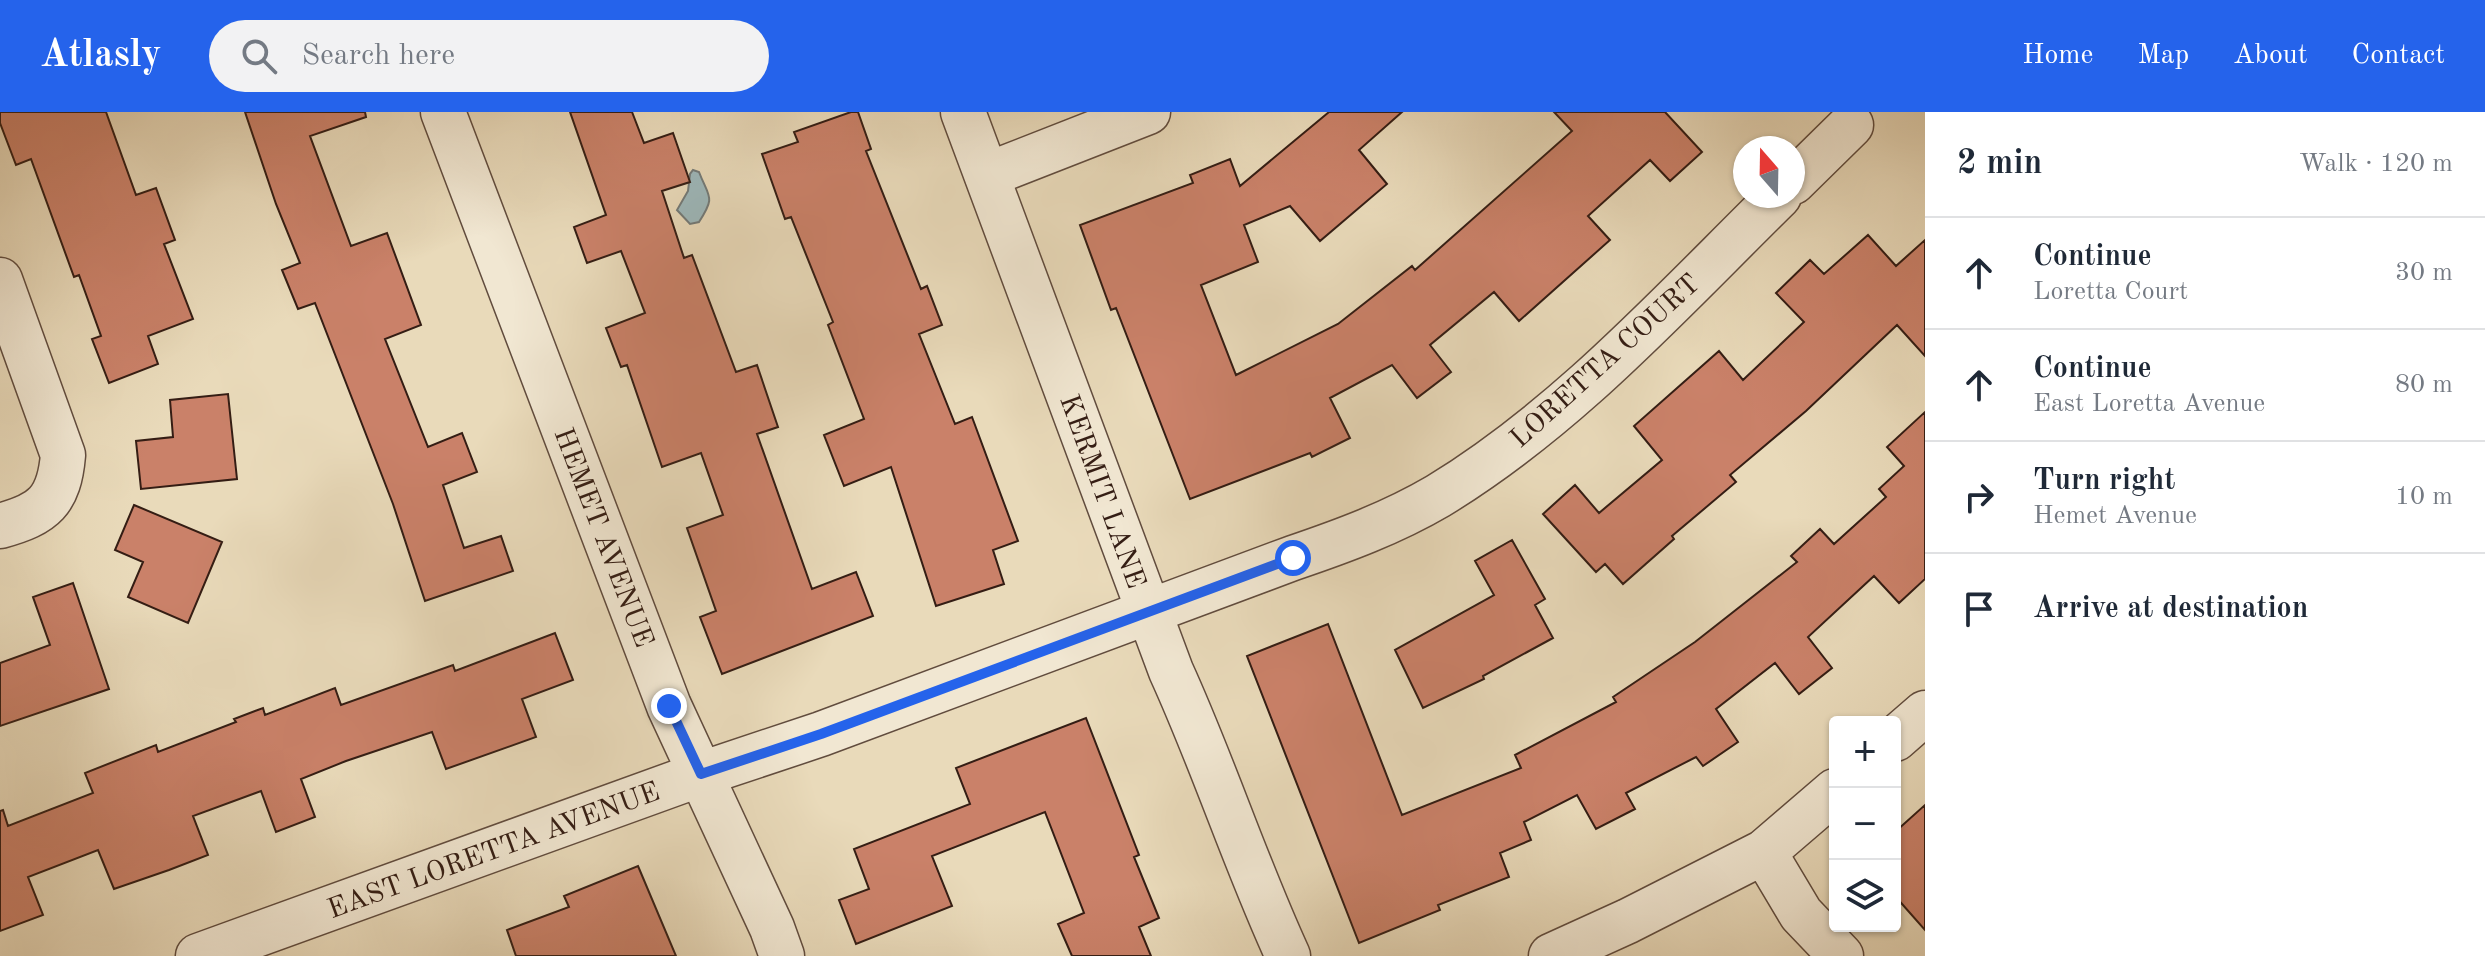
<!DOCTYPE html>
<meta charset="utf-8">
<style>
body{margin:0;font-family:"Old Standard TT",serif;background:#f2f2f3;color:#1f2937}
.controls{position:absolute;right:24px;bottom:24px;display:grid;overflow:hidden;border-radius:8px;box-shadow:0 2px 6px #0004}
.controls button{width:72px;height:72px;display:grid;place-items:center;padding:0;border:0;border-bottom:2px solid #e0e1e3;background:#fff;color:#1f2937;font:40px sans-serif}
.compass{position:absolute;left:1733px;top:24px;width:72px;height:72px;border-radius:50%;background:#fff;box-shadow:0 2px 6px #0004;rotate:340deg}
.stop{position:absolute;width:24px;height:24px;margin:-18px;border:6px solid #2563eb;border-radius:50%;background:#fff}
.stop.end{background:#2563eb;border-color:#fff;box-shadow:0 2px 8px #0008}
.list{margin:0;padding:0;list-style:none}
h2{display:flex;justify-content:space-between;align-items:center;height:104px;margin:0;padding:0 32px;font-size:34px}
h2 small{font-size:26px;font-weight:400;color:#747a83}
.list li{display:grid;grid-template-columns:52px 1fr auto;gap:24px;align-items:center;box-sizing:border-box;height:112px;padding:0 32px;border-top:2px solid #e0e1e3}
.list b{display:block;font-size:30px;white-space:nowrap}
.list p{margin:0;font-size:26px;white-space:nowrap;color:#747a83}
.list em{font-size:26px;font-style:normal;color:#747a83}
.icon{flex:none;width:44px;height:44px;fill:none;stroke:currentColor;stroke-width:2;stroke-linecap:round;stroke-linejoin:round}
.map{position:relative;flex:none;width:1925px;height:844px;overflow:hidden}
header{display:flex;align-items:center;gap:48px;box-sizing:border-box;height:112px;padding:0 40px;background:#2563eb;color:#fff}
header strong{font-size:38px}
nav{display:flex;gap:44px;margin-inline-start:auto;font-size:28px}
.search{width:560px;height:72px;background:#f2f2f3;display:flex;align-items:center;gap:20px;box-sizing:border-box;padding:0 28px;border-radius:44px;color:#747a83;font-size:30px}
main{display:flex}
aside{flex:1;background:#fff}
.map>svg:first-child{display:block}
</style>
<header>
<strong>Atlasly</strong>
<div class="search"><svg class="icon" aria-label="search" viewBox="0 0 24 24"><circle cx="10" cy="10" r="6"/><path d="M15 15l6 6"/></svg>Search here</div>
<nav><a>Home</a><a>Map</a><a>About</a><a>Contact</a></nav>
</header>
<main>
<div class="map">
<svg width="1925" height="844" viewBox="0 0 1925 844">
<rect width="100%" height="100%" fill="#e9daba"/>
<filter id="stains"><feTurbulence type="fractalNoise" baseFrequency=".0025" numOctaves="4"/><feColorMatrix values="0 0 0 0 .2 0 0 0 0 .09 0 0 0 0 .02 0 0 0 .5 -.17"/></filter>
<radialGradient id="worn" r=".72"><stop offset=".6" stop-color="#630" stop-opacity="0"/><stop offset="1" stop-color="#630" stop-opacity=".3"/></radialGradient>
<!-- water -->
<path fill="#9db8bb" stroke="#737a78" stroke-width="2" d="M693,58L699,60C709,86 716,84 699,110L690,112L677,98L688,79L690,62Z"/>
<!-- building -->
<path fill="#ca8169" stroke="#341d14" stroke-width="2" d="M0,0H106L136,83L156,76L175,128L164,132L193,207L148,224L158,252L109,271L92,227L101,224L79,163L74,165L31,47L16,53L0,11Z
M245,0H365L366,5L310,24L351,134L387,121L421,213L385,227L428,335L462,321L477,360L443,373L464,436L501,424L513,459L425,489L393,392L315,191L298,197L282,158L300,151L276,92Z
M570,0H632L644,31L673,21L690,70L662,79L684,146L692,143L736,260L757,253L778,315L757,322L812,477L856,460L873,504L722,562L700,505L716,499L687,416L723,403L701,341L662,355L627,253L621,255L606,216L645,201L621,139L587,151L574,115L606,103Z
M851,0H858L871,37L866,39L921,177L927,174L942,213L919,222L955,312L972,305L1018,429L993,438L1004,472L936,494L891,355L844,374L824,323L864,307L828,213L833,210L791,105L785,107L762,42L798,30L794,20Z
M1329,0H1402L1359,38L1387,72L1320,129L1290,94L1244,113L1258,150L1201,173L1236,263L1338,212L1412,154L1415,158L1572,19L1554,0H1665L1702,40L1670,69L1650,48L1588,104L1610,128L1519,209L1494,180L1430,233L1451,260L1417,286L1392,253L1330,286L1350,326L1312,345L1310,341L1190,387L1116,196L1111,198L1080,113L1193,71L1190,63L1230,47L1240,74Z
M1868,123L1896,154L1925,128V244L1897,213L1806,299L1730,363L1736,370L1672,424L1674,427L1623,472L1605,452L1596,460L1543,402L1575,373L1599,401L1662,348L1634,314L1719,239L1743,268L1804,210L1776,181L1810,148L1824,162Z
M228,282L237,367L141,377L136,329L173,325L170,288Z
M1925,300V467L1899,491L1874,464L1808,525L1832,556L1799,582L1775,551L1716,597L1738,630L1703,654L1696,645L1626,681L1635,697L1596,717L1577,683L1524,710L1531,728L1500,741L1509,765L1438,793L1440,798L1359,831L1247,544L1328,512L1402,703L1521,656L1515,643L1616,590L1613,585L1695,530L1797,450L1791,444L1820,417L1834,432L1886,385L1879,377L1904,354L1887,335Z
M134,393L222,430L188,511L128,485L143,450L115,438Z
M1512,428L1545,487L1535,493L1553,526L1483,564L1484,567L1423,596L1395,538L1494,483L1475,449Z
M73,471L109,577L0,614V551L50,533L33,485Z
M555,521L573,568L522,587L536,625L446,657L432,620L346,649L301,667L315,705L276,720L261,679L193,704L208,743L169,758L114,777L98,738L28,765L43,803L0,819V699L3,698L8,714L93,681L85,661L156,633L158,640L236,610L234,607L263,596L265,603L335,576L341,593L453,553L455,559Z
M1086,606L1139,743L1134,745L1159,806L1139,815L1151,844H1072L1058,812L1084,801L1045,700L932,744L952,794L856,832L839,788L869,777L854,737L970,692L956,656Z
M1925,693V818L1895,784V720Z
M638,754L676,844H516L507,818L569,795L564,784Z"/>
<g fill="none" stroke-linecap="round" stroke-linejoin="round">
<defs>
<path id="minor" d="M443,0L669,594L772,816L782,844
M987,63L1148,0
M1793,70L1851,13
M0,168L63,343C59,389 44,402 0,414
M1895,627L1925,601
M1764,740L1801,802L1841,844
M198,844L701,662L821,622L1293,446C1343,429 1392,411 1438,384C1568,305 1671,190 1779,84
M1551,844L1628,809L1764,740L1835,679"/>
<path id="tertiary" d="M963,0L1171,559C1214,653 1245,751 1288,844"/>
</defs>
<!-- minor casing -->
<use href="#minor" stroke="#614c3e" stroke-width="47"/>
<!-- tertiary casing -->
<use href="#tertiary" stroke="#614c3e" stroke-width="47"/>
<!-- minor -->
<use href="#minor" stroke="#f1e7d2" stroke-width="44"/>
<!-- tertiary -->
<use href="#tertiary" stroke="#f1e7d2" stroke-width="44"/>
</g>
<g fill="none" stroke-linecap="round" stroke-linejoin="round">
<!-- route -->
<path stroke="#2563eb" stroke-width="10" d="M669,594L701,662L821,622L1293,446"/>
</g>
<g text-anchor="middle" stroke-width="6" stroke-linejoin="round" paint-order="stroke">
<!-- street labels -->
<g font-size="28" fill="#341d14" stroke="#f1e7d2">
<text transform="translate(1604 248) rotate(-42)" y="10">LORETTA COURT</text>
<text transform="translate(1104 379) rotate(70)" y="10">KERMIT LANE</text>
<text transform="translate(605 425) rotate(69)" y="10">HEMET AVENUE</text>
<text transform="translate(493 737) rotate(-20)" y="10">EAST LORETTA AVENUE</text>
</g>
</g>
<rect width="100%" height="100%" filter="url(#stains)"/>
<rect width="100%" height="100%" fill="url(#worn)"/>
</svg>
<div class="controls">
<button>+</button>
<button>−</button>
<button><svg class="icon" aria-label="layers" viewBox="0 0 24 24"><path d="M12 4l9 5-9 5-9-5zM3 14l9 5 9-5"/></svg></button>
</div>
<svg class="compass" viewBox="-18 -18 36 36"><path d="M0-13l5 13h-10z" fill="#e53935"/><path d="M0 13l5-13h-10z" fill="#747a83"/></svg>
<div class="stop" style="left:1293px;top:446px"></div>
<div class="stop end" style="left:669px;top:594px"></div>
</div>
<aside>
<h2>2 min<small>Walk · 120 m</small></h2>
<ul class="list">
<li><svg class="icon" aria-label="ahead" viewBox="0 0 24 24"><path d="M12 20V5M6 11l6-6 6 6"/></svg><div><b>Continue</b><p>Loretta Court</p></div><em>30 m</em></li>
<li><svg class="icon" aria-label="ahead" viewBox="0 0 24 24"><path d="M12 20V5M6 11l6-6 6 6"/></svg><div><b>Continue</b><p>East Loretta Avenue</p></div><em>80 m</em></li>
<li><svg class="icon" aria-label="right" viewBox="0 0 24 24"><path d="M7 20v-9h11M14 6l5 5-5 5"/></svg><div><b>Turn right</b><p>Hemet Avenue</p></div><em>10 m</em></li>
<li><svg class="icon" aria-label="arrive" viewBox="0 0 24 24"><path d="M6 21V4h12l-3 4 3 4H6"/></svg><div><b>Arrive at destination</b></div></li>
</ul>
</aside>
</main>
